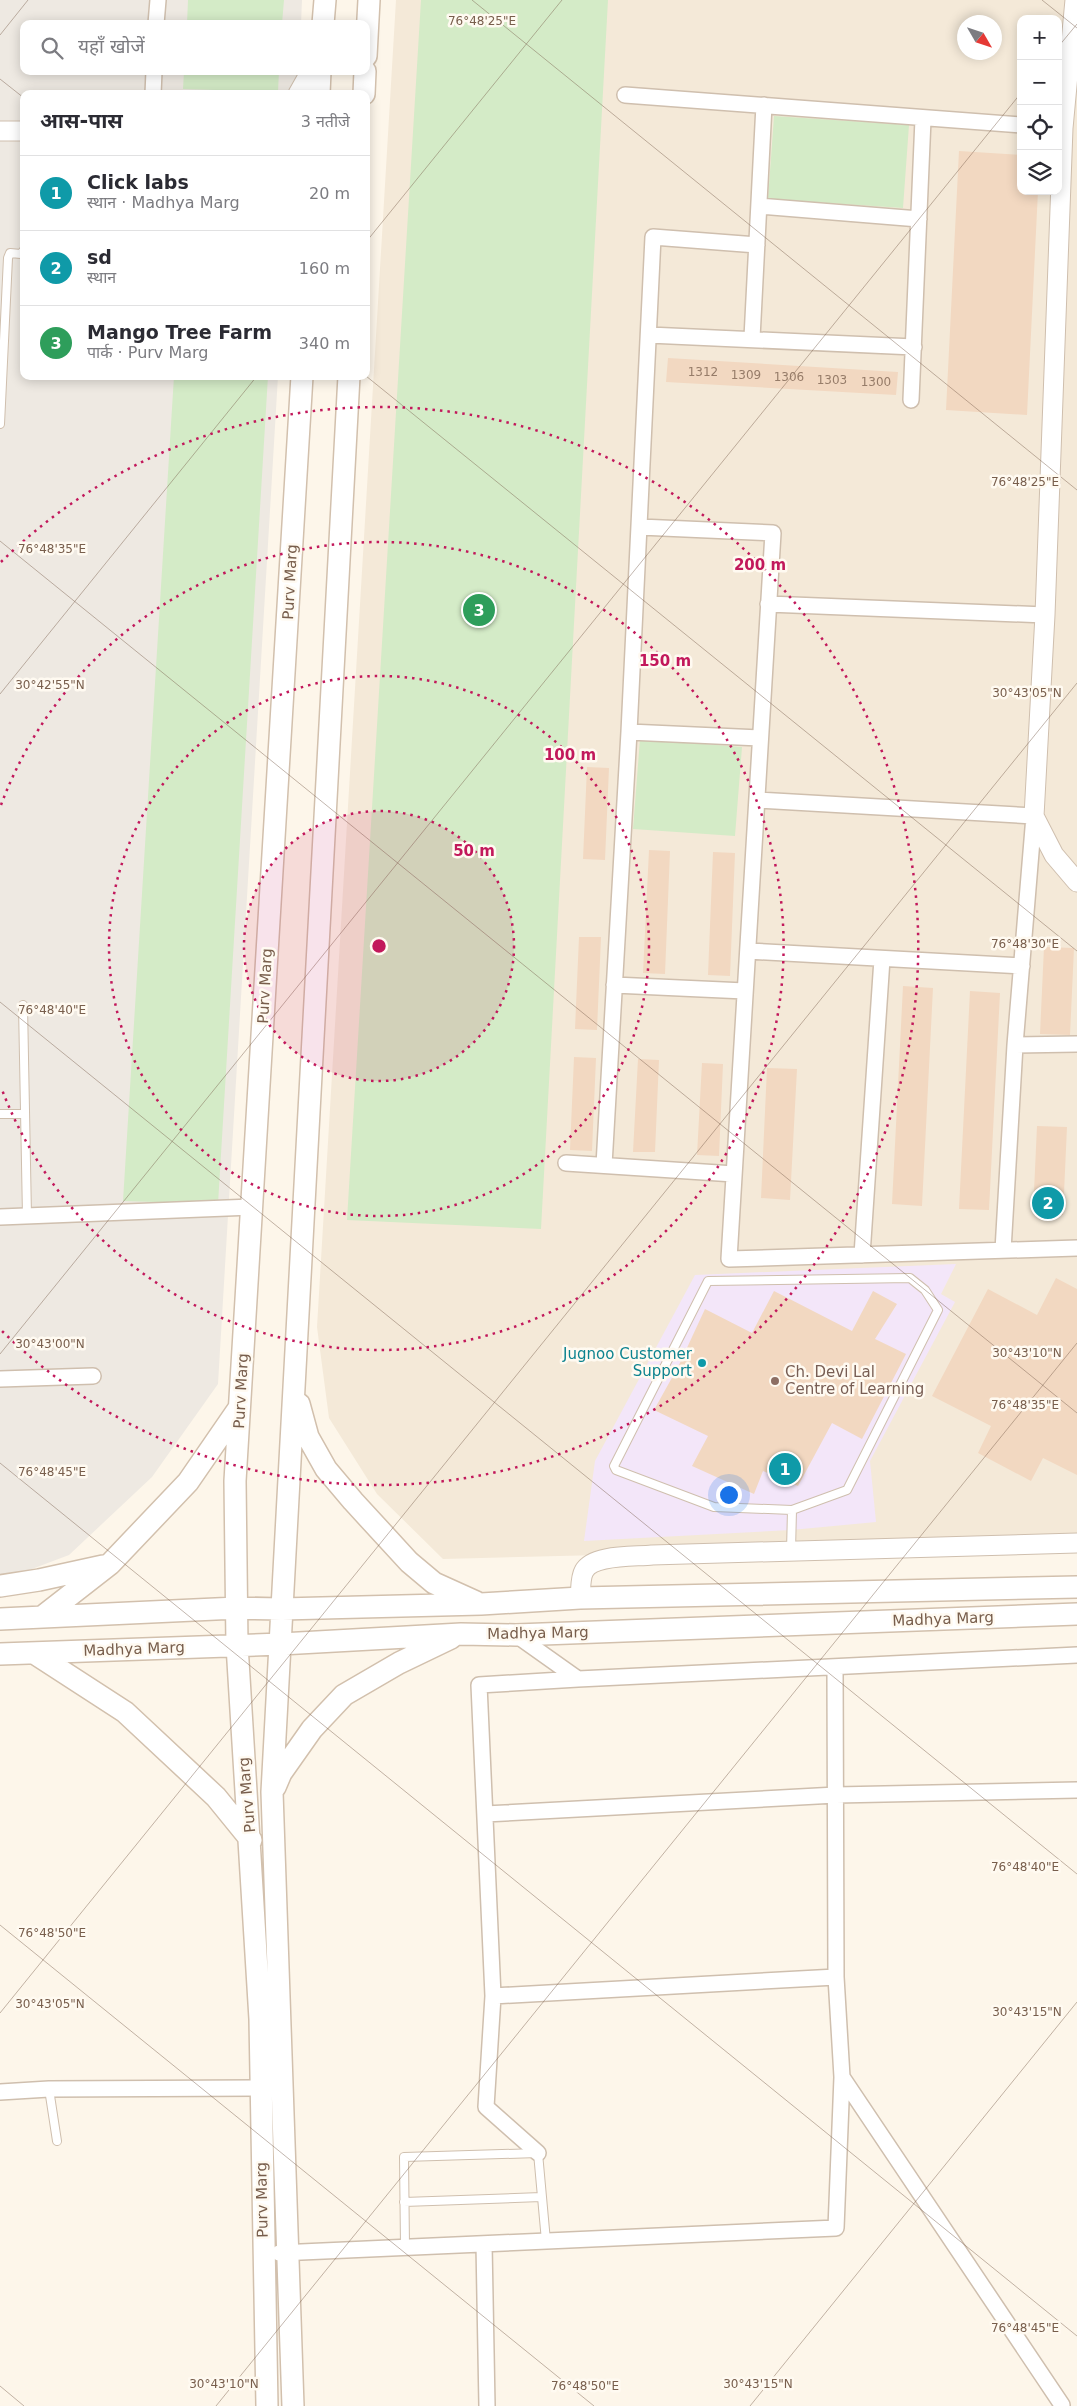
<!DOCTYPE html>
<html lang="hi">
<meta charset="utf-8">
<style>
body{margin:0;font-family:"DejaVu Sans","Noto Sans Devanagari",sans-serif;background:#f2f2f3;color:#2b2b33}
.controls{position:absolute;right:15px;top:15px;display:grid;overflow:hidden;border-radius:10px;box-shadow:0 2px 12px #0003}
.controls button{width:45px;height:45px;display:grid;place-items:center;padding:0;border:0;border-bottom:1px solid #e1e1e2;background:#fff;color:#2b2b33;font:25px sans-serif}
.compass{position:absolute;left:957px;top:15px;width:45px;height:45px;border-radius:50%;background:#fff;box-shadow:0 2px 12px #0003;rotate:129deg}
.you{position:absolute;left:728px;top:1494px;width:18px;height:18px;margin:-12px;border:4px solid #fff;border-radius:50%;background:#1a73e8;box-shadow:0 0 0 8px #1a73e833}
.badge{display:grid;place-items:center;width:32px;height:32px;border-radius:50%;background:#7f4f40;color:#fff;font-size:16px;font-weight:700}
.pin{position:absolute;translate:-50% -50%;border:2px solid #fff;box-shadow:0 1px 5px #0006}
.list{margin:0;padding:0;list-style:none}
h2{display:flex;justify-content:space-between;align-items:center;height:65px;margin:0;padding:0 20px;font-size:21px}
h2 small{font-size:16px;font-weight:400;color:#7c7c81}
.list li{display:grid;grid-template-columns:32px 1fr auto;gap:15px;align-items:center;box-sizing:border-box;height:75px;padding:0 20px;border-top:1px solid #e1e1e2}
.list b{display:block;font-size:19px;white-space:nowrap}
.list p{margin:0;font-size:16px;white-space:nowrap;color:#7c7c81}
.list em{font-size:16px;font-style:normal;color:#7c7c81}
.icon{flex:none;width:28px;height:28px;fill:none;stroke:currentColor;stroke-width:2;stroke-linecap:round;stroke-linejoin:round}
.map{position:relative;flex:none;width:1077px;height:2406px;overflow:hidden}
.search{position:absolute;background:#fff;box-shadow:0 2px 12px #0003;left:20px;top:20px;width:350px;height:55px;display:flex;align-items:center;gap:12px;box-sizing:border-box;padding:0 18px;border-radius:10px;color:#7c7c81;font-size:19px}
.panel{position:absolute;background:#fff;box-shadow:0 2px 12px #0003;left:20px;top:90px;width:350px;height:290px;border-radius:10px}
.map>svg:first-child{display:block}
</style>
<div class="map">
<svg width="1077" height="2406" viewBox="0 0 1077 2406">
<rect width="100%" height="100%" fill="#fdf6ea"/>
<!-- residential -->
<path fill="#f4e9d8" fill-rule="evenodd" d="M396,0H1077V1543L443,1559L377,1494L329,1418L317,1327ZM1021,19H1058V191H1021ZM964,22H994V52H964Z"/>
<!-- industrial -->
<path fill="#eee9e2" d="M0,0H302L301,24H24V71H298L296,94H24V376H278L218,1384L152,1477L69,1555L0,1581Z"/>
<!-- education -->
<path fill="#f3e6f9" d="M956,1264L941,1294L955,1302L870,1461L876,1522L791,1530L584,1541L595,1461L695,1275Z"/>
<!-- green -->
<path fill="#d4ebc7" d="M188,0H284L282,24H187Z
M421,0H608L541,1229L347,1220Z
M184,71H279L278,92L183,89Z
M774,116L909,125L903,208L768,199Z
M174,376H268L218,1204L123,1201Z
M640,739L742,747L735,836L633,829Z"/>
<!-- building -->
<path fill="#f2d8c1" d="M959,151L1021,155V191H1038L1027,415L946,410Z
M668,358L898,372L896,395L666,382Z
M587,767L609,768L605,860L583,859Z
M649,850L670,851L665,974L643,973Z
M713,852L735,853L730,976L708,975Z
M579,937H601L597,1030L575,1029Z
M1044,947L1074,948L1070,1035L1040,1034Z
M903,986L933,988L922,1206L892,1204Z
M970,991L1000,993L989,1210L959,1209Z
M574,1057L596,1058L592,1151L570,1150Z
M638,1059L659,1060L655,1152H633Z
M702,1063L723,1064L719,1156L697,1155Z
M767,1068L797,1069L790,1200L761,1198Z
M1037,1126L1067,1127L1063,1215L1033,1213Z
M1056,1278L1077,1289V1475L1043,1458L1031,1481L978,1453L991,1426L932,1396L988,1289L1037,1315Z
M774,1291L852,1331L873,1291L897,1304L875,1339L906,1354L862,1439L832,1423L798,1486L763,1471L754,1494L692,1466L708,1436L654,1410L679,1365L705,1309L752,1333Z"/>
<g fill="none" stroke-linecap="round" stroke-linejoin="round">
<defs>
<path id="service" d="M0,424L8,258L10,253L21,254L24,250
M23,1005L27,1216
M0,1114H25
M791,1551L792,1510L714,1507L616,1470L614,1466L708,1281L910,1278L925,1290L938,1310L847,1490L792,1510
M49,2089L57,2141
M404,2202L541,2197
M405,2247L404,2157L538,2153L546,2241"/>
<path id="minor" d="M156,24L158,0
M153,94L154,71
M625,95L1021,125
M759,206L919,219
M649,335L914,347
M752,338L764,105
M911,400L923,119
M640,527L773,533L729,1259L1077,1248
M768,604L1045,615
M629,732L760,738
M757,800L1034,816L1015,1045L1003,1250
M748,951L1022,966
M614,985L745,991
M1015,1045L1077,1044
M566,1163L734,1174
M604,1165L629,732L653,237L757,245
M0,1217L252,1207
M862,1255L882,959
M0,1379L93,1376
M516,1635L578,1679L1077,1655
M485,1814L836,1795L1077,1790
M493,1996L836,1977
M842,2077L1062,2405
M0,2092L49,2089L270,2088
M538,2153L486,2107L493,1996L479,1685L578,1679
M484,2244L487,2406
M279,2253L836,2228L842,2077L836,1977L835,1667"/>
<path id="tertiary" d="M1075,0L1063,128L1045,615L1034,816L1054,855L1077,882
M298,94L311,71
M0,131H24
M580,1598C581,1590 580,1578 584,1571C593,1554 636,1557 652,1555L1077,1543"/>
<path id="secondary" d="M323,24L325,0
M366,56L369,0
M319,94L320,71
M364,94L365,71
M299,1404L308,1437L326,1469L353,1501L409,1562L434,1583L476,1602
M0,1586L39,1580L103,1566
M42,1617L110,1564L188,1482L239,1408
M0,1619L237,1608L282,1609L481,1604L580,1598L1077,1587
M34,1653L125,1712L216,1797L251,1840
M0,1654L281,1644L461,1634L516,1635L1077,1614
M275,1787L281,1773L312,1729L344,1695L399,1663L451,1638
M267,2406L260,2019L237,1645L235,1481L302,376
M293,2406L272,1792L349,376"/>
</defs>
<!-- service casing -->
<use href="#service" stroke="#cfbfae" stroke-width="10"/>
<!-- minor casing -->
<use href="#minor" stroke="#cfbfae" stroke-width="18"/>
<!-- tertiary casing -->
<use href="#tertiary" stroke="#cfbfae" stroke-width="21"/>
<!-- secondary casing -->
<use href="#secondary" stroke="#d2c0ad" stroke-width="24"/>
<!-- service -->
<use href="#service" stroke="#fff" stroke-width="8"/>
<!-- minor -->
<use href="#minor" stroke="#fff" stroke-width="15"/>
<!-- tertiary -->
<use href="#tertiary" stroke="#fff" stroke-width="19"/>
<!-- secondary -->
<use href="#secondary" stroke="#fff" stroke-width="21"/>
</g>
<!-- ticks -->
<path fill="none" stroke="#785e4c" stroke-width="1" stroke-opacity="0.45" d="M472,0L1077,490M1042,0L1077,28M0,35L28,0M1058,47L1077,24M0,79L24,98M366,242L562,0M366,376L1077,951M0,541L1077,1413M0,694L257,376M0,1002L1077,1874M0,1354L1021,93M0,1463L1077,2336M0,1925L594,2406M0,2013L1077,683M0,2386L24,2406M216,2406L1077,1343M750,2406L1077,2002"/>
<!-- distance rings -->
<circle cx="379" cy="946" r="135" fill="#c2185b" fill-opacity=".12"/>
<g fill="none" stroke="#c2185b" stroke-width="2.5" stroke-dasharray="2.5 5">
<circle cx="379" cy="946" r="135"/>
<circle cx="379" cy="946" r="270"/>
<path d="M1 805A404 404 0 1 1 1 1087"/>
<path d="M1 562A539 539 0 1 1 1 1330"/>
</g>
<!-- markers -->
<circle fill="#0f9aa8" stroke="#fffaf1" stroke-width="2" cx="702" cy="1363" r="5"/>
<circle fill="#8d6e63" stroke="#fffaf1" stroke-width="2" cx="775" cy="1381" r="5"/>
<g text-anchor="middle" stroke-width="5" stroke-linejoin="round" paint-order="stroke">
<!-- number labels -->
<g font-size="12" fill="#967c69">
<text x="703" y="376">1312</text>
<text x="746" y="379">1309</text>
<text x="789" y="381">1306</text>
<text x="832" y="384">1303</text>
<text x="876" y="386">1300</text>
</g>
<!-- street labels -->
<g font-size="15" fill="#785e4c" stroke="#fffaf1">
<text transform="translate(290 582) rotate(-87)" y="5">Purv Marg</text>
<text transform="translate(265 986) rotate(-87)" y="5">Purv Marg</text>
<text transform="translate(241 1391) rotate(-87)" y="5">Purv Marg</text>
<text transform="translate(943 1619) rotate(-2)" y="5">Madhya Marg</text>
<text transform="translate(538 1633) rotate(-1)" y="5">Madhya Marg</text>
<text transform="translate(134 1649) rotate(-2)" y="5">Madhya Marg</text>
<text transform="translate(247 1795) rotate(-95)" y="5">Purv Marg</text>
<text transform="translate(262 2200) rotate(-91)" y="5">Purv Marg</text>
</g>
<!-- culture labels -->
<g font-size="15" fill="#0d838f" stroke="#fffaf1" text-anchor="end">
<text x="692" y="1359">Jugnoo Customer<tspan x="692" dy="17">Support</tspan></text>
</g>
<!-- education labels -->
<g font-size="15" fill="#785e54" stroke="#fffaf1" text-anchor="start">
<text x="785" y="1377">Ch. Devi Lal<tspan x="785" dy="17">Centre of Learning</tspan></text>
</g>
</g>
<g font-size="12" text-anchor="middle" fill="#785e4c" stroke="#fffaf1" stroke-width="5" stroke-linejoin="round" paint-order="stroke">
<text x="482" y="25">76°48'25"E</text>
<text x="1025" y="486">76°48'25"E</text>
<text x="52" y="553">76°48'35"E</text>
<text x="50" y="689">30°42'55"N</text>
<text x="1027" y="697">30°43'05"N</text>
<text x="1025" y="948">76°48'30"E</text>
<text x="52" y="1014">76°48'40"E</text>
<text x="50" y="1348">30°43'00"N</text>
<text x="1027" y="1357">30°43'10"N</text>
<text x="1025" y="1409">76°48'35"E</text>
<text x="52" y="1476">76°48'45"E</text>
<text x="1025" y="1871">76°48'40"E</text>
<text x="52" y="1937">76°48'50"E</text>
<text x="50" y="2008">30°43'05"N</text>
<text x="1027" y="2016">30°43'15"N</text>
<text x="1025" y="2332">76°48'45"E</text>
<text x="224" y="2388">30°43'10"N</text>
<text x="758" y="2388">30°43'15"N</text>
<text x="585" y="2390">76°48'50"E</text>
</g>
<circle cx="379" cy="946" r="8" fill="#c2185b" stroke="#fffaf1" stroke-width="2.5"/>
<g font-size="15" text-anchor="middle" font-weight="bold" fill="#c2185b" stroke="#fffaf1" stroke-width="5" stroke-linejoin="round" paint-order="stroke">
<text x="760" y="570">200 m</text>
<text x="665" y="666">150 m</text>
<text x="570" y="760">100 m</text>
<text x="474" y="856">50 m</text>
</g>
</svg>
<div class="controls">
<button>+</button>
<button>−</button>
<button><svg class="icon" aria-label="locate" viewBox="0 0 24 24"><circle cx="12" cy="12" r="6"/><path d="M12 2v4M12 18v4M2 12h4M18 12h4"/></svg></button>
<button><svg class="icon" aria-label="layers" viewBox="0 0 24 24"><path d="M12 4l9 5-9 5-9-5zM3 14l9 5 9-5"/></svg></button>
</div>
<svg class="compass" viewBox="-18 -18 36 36"><path d="M0-13l5 13h-10z" fill="#e53935"/><path d="M0 13l5-13h-10z" fill="#7c7c81"/></svg>
<div class="you"></div>
<div class="pin badge" style="left:785px;top:1469px;background:#0f9aa8">1</div>
<div class="pin badge" style="left:1048px;top:1203px;background:#0f9aa8">2</div>
<div class="pin badge" style="left:479px;top:610px;background:#2e9e5b">3</div>
<div class="search"><svg class="icon" aria-label="search" viewBox="0 0 24 24"><circle cx="10" cy="10" r="6"/><path d="M15 15l6 6"/></svg>यहाँ खोजें</div>
<section class="panel">
<h2>आस-पास<small>3 नतीजे</small></h2>
<ul class="list">
<li><span class="badge" style="background:#0f9aa8">1</span><div><b>Click labs</b><p>स्थान · Madhya Marg</p></div><em>20 m</em></li>
<li><span class="badge" style="background:#0f9aa8">2</span><div><b>sd</b><p>स्थान</p></div><em>160 m</em></li>
<li><span class="badge" style="background:#2e9e5b">3</span><div><b>Mango Tree Farm</b><p>पार्क · Purv Marg</p></div><em>340 m</em></li>
</ul>
</section>
</div>
